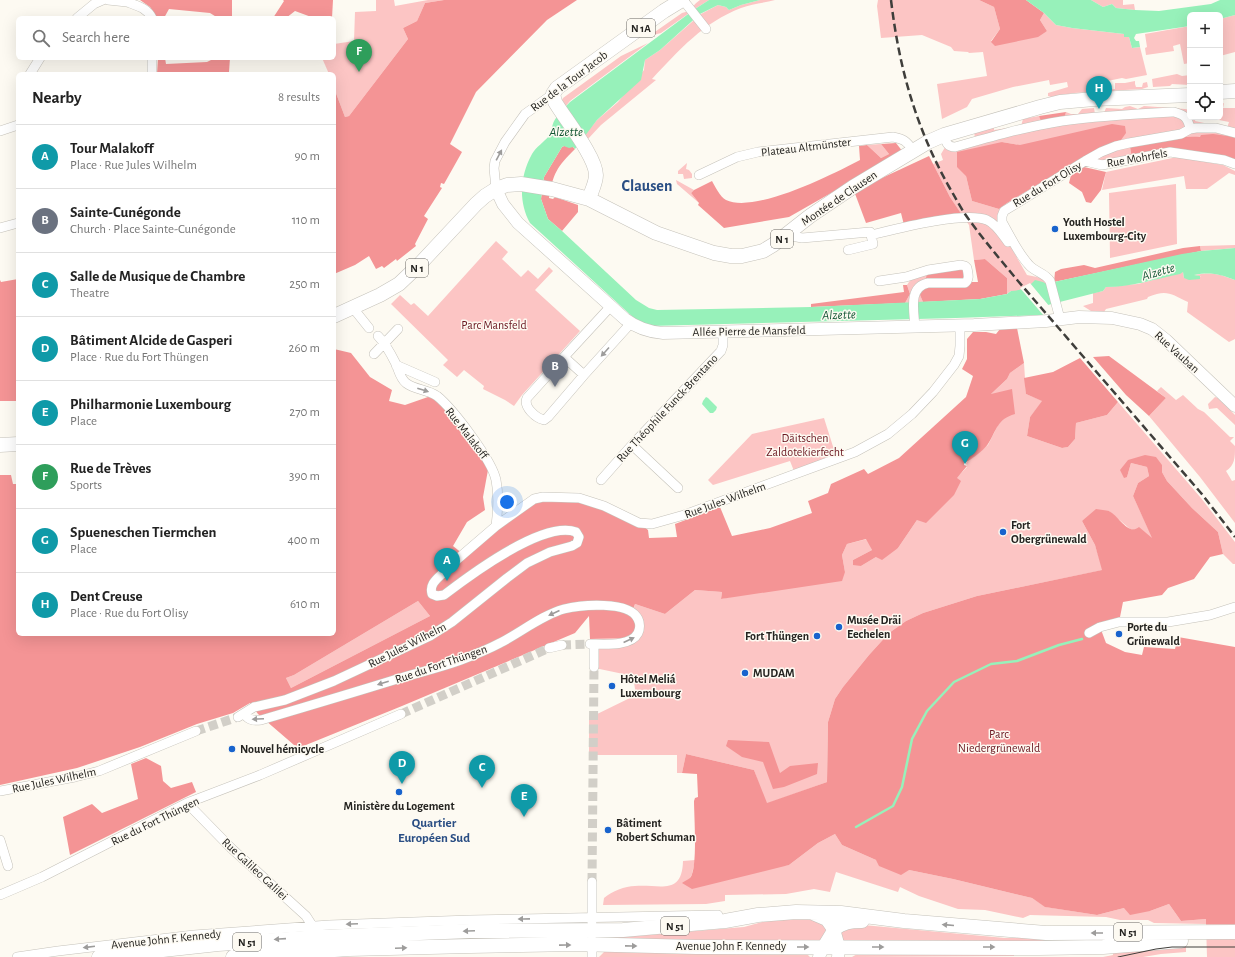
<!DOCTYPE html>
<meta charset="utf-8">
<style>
body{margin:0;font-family:"Alegreya Sans",sans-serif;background:#f6f6f6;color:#222}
.controls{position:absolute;right:12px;top:12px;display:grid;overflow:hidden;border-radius:6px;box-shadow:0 4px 16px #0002}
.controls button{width:36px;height:36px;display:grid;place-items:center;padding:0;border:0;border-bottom:1px solid #e0e0e0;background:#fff;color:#222;font:20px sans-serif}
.you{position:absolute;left:507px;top:502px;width:14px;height:14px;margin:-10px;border:3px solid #fff;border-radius:50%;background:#1a73e8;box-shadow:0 0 0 6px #1a73e833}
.badge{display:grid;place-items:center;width:26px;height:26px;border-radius:50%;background:#0b8043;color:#fff;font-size:13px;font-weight:700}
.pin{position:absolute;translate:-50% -33px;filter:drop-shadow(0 1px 2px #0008)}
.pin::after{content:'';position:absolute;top:21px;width:14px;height:12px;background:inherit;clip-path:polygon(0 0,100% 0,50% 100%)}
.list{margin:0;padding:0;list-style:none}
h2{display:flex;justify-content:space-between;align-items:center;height:52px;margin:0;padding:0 16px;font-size:17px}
h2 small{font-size:13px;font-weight:400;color:#767676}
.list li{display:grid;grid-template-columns:26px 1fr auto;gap:12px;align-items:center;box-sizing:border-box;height:64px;padding:0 16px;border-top:1px solid #e0e0e0}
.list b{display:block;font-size:15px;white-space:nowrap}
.list p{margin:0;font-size:13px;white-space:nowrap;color:#767676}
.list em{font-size:13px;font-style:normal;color:#767676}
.icon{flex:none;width:22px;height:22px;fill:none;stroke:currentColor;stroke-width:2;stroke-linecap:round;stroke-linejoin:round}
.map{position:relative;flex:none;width:1235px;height:957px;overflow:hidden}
.search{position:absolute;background:#fff;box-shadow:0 4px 16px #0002;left:16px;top:16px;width:320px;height:44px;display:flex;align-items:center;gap:10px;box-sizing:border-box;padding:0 14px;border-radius:6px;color:#767676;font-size:15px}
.panel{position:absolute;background:#fff;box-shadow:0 4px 16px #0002;left:16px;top:72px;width:320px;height:564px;border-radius:6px}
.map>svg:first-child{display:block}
</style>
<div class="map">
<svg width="1235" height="957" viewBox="0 0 1235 957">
<rect width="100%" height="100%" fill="#fdfaf2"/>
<!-- green -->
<path fill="#fcc5c4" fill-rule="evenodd" d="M376,0H394L395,6L428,0H444L425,3L417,21L403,28L408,39L349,116L345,117L334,88V74H329L322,58H334V44L354,41L355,12L376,11Z
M700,0H709L695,9L661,33L649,36L682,13C693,11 692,5 700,0Z
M760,0H775C764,3 752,4 741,8C704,22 679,50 652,79L656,80L601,125L587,140L584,135L593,125L597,120L618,102L644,70L645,60L660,50L701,14L718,5L726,7L729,10L741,5Z
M878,0H979L994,7L1000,29L991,41L1047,31L1040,20L1044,13L1056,25L1072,28L1124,34L1129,37L1132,48L1140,47L1147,75L1126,79L1122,78L1098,83L1099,91L1115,89V83H1125L1135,81V84L1136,87H1142L1143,83L1147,82L1148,87L1142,89L1074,93L1051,97L1048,96V93L1068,87L1067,82L1050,85L1049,80L1013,87L972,99L967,107L942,119L937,84L987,76L983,52L969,53L968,52L954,51L951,47L922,35L881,38L877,6Z
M1091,0H1123V5L1134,4L1135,10L1116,8L1112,4L1103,7Z
M1235,15V52L1220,56V19Z
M1190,26V63L1184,64L1180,44L1173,46L1174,51L1146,55L1145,48L1147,47L1145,34Z
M648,43L570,101L565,107L561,102L563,98L621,56Z
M1177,74L1182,76L1190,75V85L1172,84L1170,86L1153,87L1152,79Z
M1224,103L1223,108H1235V137H1194L1174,139L1130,147L1132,158L1102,165L1085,161L1004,211L1008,242L1027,275L1037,277L1047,281L1048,285L1031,284L1018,291H1011L1007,294V278L985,259L974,260L969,225L964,218L950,214L958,213L961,214L950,197L933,164L943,160L941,154L947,144L975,138L974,132L994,127V130L1021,126L1023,119L1039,116L1042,121L1063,118L1066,112L1071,114H1078L1082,109L1094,108L1095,114L1104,113L1106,108L1122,109L1125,107L1130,106L1138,109L1144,106L1185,109L1190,110V117H1196L1195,121L1227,128L1229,122L1204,117H1220V105ZM1002,142L1019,145L1099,148L1007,203L999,209L972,201L966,176Z
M881,144L889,154L881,158L867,145Z
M1177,157L1223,165L1235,171V175L1229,173L1207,189H1186L1184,176L1102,190L1106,172Z
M687,163L686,169L689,170L692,174V178L684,179L683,174H678V171Z
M676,180L694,190L691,193L699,203L677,184Z
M1176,184L1177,244L1110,258L1109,193Z
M496,241L508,252L502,259L521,277L528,270L538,279L549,267L553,271L535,290L580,331L522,395L514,406L505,400L483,389L484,386L464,370L457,377L443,365L448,360L391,304L400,295L411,305L414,303L428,316Z
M1235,245V248L1201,251L1200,246Z
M928,270V283L920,295L923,302L905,303L910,294L907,285L911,279Z
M1183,272L1184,278L1201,277L1199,276L1193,275C1212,272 1217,273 1235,280V339L1229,342L1187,312L1188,302C1171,294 1167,289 1148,297L1147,299L1106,309L1104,312L1091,311L1083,306L1093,303V293L1103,291L1106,287C1117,287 1128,284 1138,284Z
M1024,363L1026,394L1043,401L1030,417L1027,436L1062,448L1068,447L1075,439L1076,423L1107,415L1118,402L1201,498L1235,542V564H1233L1223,554L1218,532L1192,508L1167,481L1162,472V465L1128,460L1127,477L1131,463L1147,467L1149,476L1138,483L1133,496L1153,539L1136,530L1130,529L1109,511L1082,521L1095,545L1103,570L977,596L923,613L906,621L889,633L869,655L843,687L835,699L828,722L827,782L766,804L754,770L686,754L682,773H677V755H589V718L636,695L633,676L590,667V639L624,638L635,604L665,614L695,590L722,592L721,599L845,572L842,555L847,544L867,539L872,550L853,560L861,566L876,557L898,548L917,520L967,467L966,463L988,445L999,423L1006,416L990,395L1007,379L1010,373Z
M1161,387L1176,400L1183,395L1198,409L1204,412L1230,437H1234L1230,441L1235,446C1235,458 1235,465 1226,471L1232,481L1235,480V523L1200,477L1149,416L1166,398L1157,391Z
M1215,397L1218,398L1235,415V425L1217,408L1209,409L1208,404Z
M824,418L836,456L794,471L790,461L713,485L708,480L752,434Z
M418,601L430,616L291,688L286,678L294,675Z
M835,834L842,845L876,860L909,870L953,879L1032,898L1046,907L1097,915L1124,908L1150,911L1169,904L1181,921L1206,919L1207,924H1235V957H1207L1206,924L1154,923L1148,920H1120L1106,917L1030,915L1023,918L985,910L958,909L919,896L900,887L898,892L836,872L830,892L814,889L786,894L725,895V901L706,904L603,905L604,898C612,891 625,886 635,886C660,884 682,896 683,861L695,860L692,874L690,878L789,865L818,843Z
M807,916L827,927L822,940L623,941L611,938L744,927L766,921Z
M863,925L1005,938L1110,939L1122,942L844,941L841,938V931L843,929Z
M1186,944V952L1161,954L1143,957H1023H1103L1113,955V951Z
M608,951L805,952L810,957H599L604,952Z
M859,953H1014V956L852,957Z"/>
<!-- forest -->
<path fill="#f49495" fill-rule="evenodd" d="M140,0H232V18H218L210,13L169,9L164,18H157L150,7Z
M283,0H333L332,18H314L295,11L286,18H273L284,1Z
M444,0H577L547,20L476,92L450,144L462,152L444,184L441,183L440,187L442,188L424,216L428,219L415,244L416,246L397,261L396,259L384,268L382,266L376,269L369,256L355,265L334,274V88L345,117L349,116L408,39L403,28L417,21L425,3Z
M979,0H1026L1044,13L1040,20L1047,31L1038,37L995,46L991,42L1000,29L994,7Z
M158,58H165L166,64L207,62L215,58H230L229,72L231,74H157Z
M1066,112L1064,118L1041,121L1039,116Z
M1112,124L1125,126L1126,133L1121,140L1099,148L1007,203L999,209L972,201L966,176L957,167V152L1002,142L1020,145Z
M1213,134L1235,137V164L1178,152L1132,158L1130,147C1151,143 1179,135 1200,137L1201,135Z
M896,143L903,152L789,217L724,228L698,205L699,203L691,193L694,190L712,181C715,186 720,197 726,200C755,214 833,174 860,160L859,146L867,145L881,158L889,154L881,144Z
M564,146L573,147L575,149C557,167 553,173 549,198L553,199L555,197L578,205V212L562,231L548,219L541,199L544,177L562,147Z
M929,156L950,197L962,215L958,213L904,225L901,213L866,223L854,191Z
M1084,167L1106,172L1101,190L1091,203L1086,202L1082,192L1069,183L1071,175Z
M1200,246L1201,251L1054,282L1055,272L1061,269L1084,265L1095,268L1183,248Z
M985,259L1007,278V294L980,299L923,302L920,295L921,289L928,283L926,278L928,270L965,266V282H978L974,260Z
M18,279V401H0V280L1,282Z
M903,285H907L910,294L905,303L811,307V304L904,292Z
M1017,328L1024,363L1010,373L1007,379L991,394L1012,389L1015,414C997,419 997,430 988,444C985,449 969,462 964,463V465L967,466L957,478L961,481L954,495L926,523L917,520L898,548L882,560L876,557L861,566L853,565V560L872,550L866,539L847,544L842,555L845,572L842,581L721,599L722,592L695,590L665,614L635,604L632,612L637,623L634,633L624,638L590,639L589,616L575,633L402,706L301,747L294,745L258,714L250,703L233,713L197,724L140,747L77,768L0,785V475H11L13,484H18V634H334V349L351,353L370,377L392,390L389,401L405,405L428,397L434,398L450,413L473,443L488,470L483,497L485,510L467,522L453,546L463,554L534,499L579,498L639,523L648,530L649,538L677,537L675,524L720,507L732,536L770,528L812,513L808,501L828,493L831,484L864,469L868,474L899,458L966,397L973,376L962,369L967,359V339L973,332H986L996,334L1000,329ZM418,601L430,616L291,688L286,678L294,675Z
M1109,356L1166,398L1149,416L1126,395L1093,357Z
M1080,358L1118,402L1107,415L1076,423L1075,439L1068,447L1062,448L1027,436L1030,417L1042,401L1026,394L1024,378L1053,372Z
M1145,455L1156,457L1162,465V472L1167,481L1192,508L1218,532L1223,554L1210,557L1194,579L1168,588L1162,595L1123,602L1119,622L1100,627L1106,643L1125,652L1142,655L1144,647L1175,649L1178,637L1235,647V924H1206V919L1181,921L1169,904L1150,911L1130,915L1124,908L1097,915L1045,907L1032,898L953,879L909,870L901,875L879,866L876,860L842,845L835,834L818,843L789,865L692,889L682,883C684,881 688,880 690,878C698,869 694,815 694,801L695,798L698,797L697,774L682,773L686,754L754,770L767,803L827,782L828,722L835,699L843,687L869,655L889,633L906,621L923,613L977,596L1102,570L1095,545L1082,521L1096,509C1100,510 1106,510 1109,511C1119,516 1128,536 1139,527L1152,538L1133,496L1138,483L1149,476L1147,467L1131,463L1127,477L1124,478L1120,470L1128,460Z
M728,740L769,742L780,773L790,766L818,763L817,774L784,787L773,789L763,762L742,757L726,746Z
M146,758L161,766L163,781L171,788L192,782L196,792L70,855L63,817L92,804L102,813L138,799L131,764Z"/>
<!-- water -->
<path fill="#97f1ba" d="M709,0H760L741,5L729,10L726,7L718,5L700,14L660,50L645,60L641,80L597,120L575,149L573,147L569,148L564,146L562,147L544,177L541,199L548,219L562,231L636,300L649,308L657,310L811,307L980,299L1007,294L1011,291C1020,291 1029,287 1035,280L1043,282L1048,285L1054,282L1182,254L1201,251L1235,248V280C1219,274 1211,272 1194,275L1200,276V279L1189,280L1184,278L1183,272L1180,274C1155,279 1131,287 1106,287L1103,291L1044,306L1043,315L956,318L650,326L635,319L530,223C518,201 520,176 532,154C536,147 544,142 549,136C552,130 552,123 556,118C560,112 565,107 570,102L695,9Z
M1026,0H1091L1103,7L1112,4L1116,8L1135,10L1159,11L1211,4L1220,0H1235V15L1220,19V15H1190V26L1136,34L1134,38L1136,41H1139L1140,47L1132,48L1129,37H1124V34L1072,28L1056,25L1044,13Z
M706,397L708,398L717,407L716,410L713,413H710L702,404L703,401Z"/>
<!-- pier -->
<path fill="#fdfaf2" d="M1030,283L1050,307L1046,308L1044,316L1020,288Z"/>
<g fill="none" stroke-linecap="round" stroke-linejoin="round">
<!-- stream -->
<path stroke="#97f1ba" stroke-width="2.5" d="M856,827L893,806L902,787L912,739L927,711L954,682L991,664L1017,661L1059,645L1082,639"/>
<!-- minor-tunnel -->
<path stroke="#d2cfc8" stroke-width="9" stroke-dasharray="9 4.5" stroke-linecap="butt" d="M562,645L590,644
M401,714L549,648
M196,731L238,717
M592,882L594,667"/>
<defs>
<path id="minor" d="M108,0L127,2L128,0
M683,0L706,29
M127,2C138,6 147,8 152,18
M77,18L94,4L103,0
M30,74L40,58
M152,74V58
M0,131L18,125
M944,135C946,142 947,147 955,147C990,137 1025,127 1062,121C1099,116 1137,114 1174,112C1185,115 1188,118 1190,129
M1085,161L1102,165L1170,152L1224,160L1235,164
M699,175L737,157L758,152L893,137C904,139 906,141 913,150
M496,189L494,168L495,161L505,142L525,114L553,94
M0,228L18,223
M787,235L802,238L870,232L871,235C896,229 964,211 987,220C996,224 1002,234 1008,242L1009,241
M848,250L873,244L871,235
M879,281L906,277L928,270L961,265L965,266L967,268C968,274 970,279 965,283H928C908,287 914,311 915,327
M611,306L564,357L584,375L631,323
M353,308L369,328
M1060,319L1050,281C1045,273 1035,272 1029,265C1018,253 1010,236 1002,222V216L1004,211L1085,161L1101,152L1116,146L1129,143L1181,134L1190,129L1196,128H1216L1235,133
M378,336C386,344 391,354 396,364C399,371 400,378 406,383C415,390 427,389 437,396C453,409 492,460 496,480C499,495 498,510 496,526
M374,354L398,329
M564,357L527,398C523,407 536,418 544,420L548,417L584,375
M396,365L435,382
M632,445L678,488
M601,480L632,445L721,351L723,345V332
M446,569L496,526L534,499L543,497L579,498L604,506L639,523L652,524L684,515L855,452L888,434L912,414L933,392L954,365L959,356L960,346V325
M1089,633L1100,627L1119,622H1168L1210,615L1235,607
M594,644V667
M549,648L562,645
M244,714C249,720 253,721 261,720C305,707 349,694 394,680C416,673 439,668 461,660C474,655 487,650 500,643C520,633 542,615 564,609C580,605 629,600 638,619C640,623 640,629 638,633C631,647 603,644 590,644
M238,717L254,707L285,700L334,681L430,636L452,622L507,578L527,563L550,552L572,546L577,543L579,537L576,532C544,520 470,575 444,595L437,596L432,594C429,584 437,579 444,572
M0,791L75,777L99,771L196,731
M187,803L231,848L306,916L315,930
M0,840L8,866
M592,882V922
M0,895L42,877L187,803L260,775L401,714
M17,957L58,951L194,935L329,925L470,920L718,915
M592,957V940"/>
<path id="secondary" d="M496,189L503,204L518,223L625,319C637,328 649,332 663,333L974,325L1046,321L1079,317L1112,318L1140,324L1152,329L1166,340L1235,406
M834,929L839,947L838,957
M819,957L823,947L834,929"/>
<path id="primary" d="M1220,92L1235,91
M589,199C591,192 596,183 596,175C596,157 565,119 555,102L553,94L557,88L664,11L682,0
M334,316L380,295L399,284L418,266L476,204L485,196L496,189L507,185L521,184L552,189L589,199L656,233L714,253L731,256H742L763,251L773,245L810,216L853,187L928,142L944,135L1040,107L1060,102L1094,99L1190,95
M0,445L18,444
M813,913L827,919L834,929C843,922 850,921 862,921
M99,957L218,944L319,937L470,931L623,930L725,921L758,915L796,912L841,913L904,921L1046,933L1235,932
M233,957L349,949L470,946L576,944L696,947L1039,948L1103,947L1181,941"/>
</defs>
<!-- minor casing -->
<use href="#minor" stroke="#c5c2ba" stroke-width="10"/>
<!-- secondary casing -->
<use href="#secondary" stroke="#c5c2ba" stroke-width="13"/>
<!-- primary casing -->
<use href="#primary" stroke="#c5c2ba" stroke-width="15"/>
<!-- minor -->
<use href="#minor" stroke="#fff" stroke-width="9"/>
<!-- secondary -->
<use href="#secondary" stroke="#fff" stroke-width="12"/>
<!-- primary -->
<use href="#primary" stroke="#fff" stroke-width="14"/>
<!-- tram -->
<path stroke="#3f3e3b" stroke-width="1" d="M1118,957L1156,949L1172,947H1235"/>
<!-- rail -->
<path stroke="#3f3e3b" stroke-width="2.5" stroke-dasharray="8 4" stroke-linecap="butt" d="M891,0C899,67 915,125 948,185C954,195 959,205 965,214C981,237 1000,259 1018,281L1201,493L1235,537"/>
</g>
<!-- one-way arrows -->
<defs><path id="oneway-solid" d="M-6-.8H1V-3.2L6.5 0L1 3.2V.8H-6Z"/></defs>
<g fill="#9d9c9b">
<use href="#oneway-solid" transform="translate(499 155) rotate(-62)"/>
<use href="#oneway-solid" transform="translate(605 352) rotate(132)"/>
<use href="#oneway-solid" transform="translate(423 390) rotate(18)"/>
<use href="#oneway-solid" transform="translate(554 613) rotate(156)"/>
<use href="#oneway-solid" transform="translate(629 640) rotate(-25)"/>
<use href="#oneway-solid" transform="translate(383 683) rotate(163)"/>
<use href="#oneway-solid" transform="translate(258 719) rotate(177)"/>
<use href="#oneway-solid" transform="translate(524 919) rotate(179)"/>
<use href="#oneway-solid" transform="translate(352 924) rotate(177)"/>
<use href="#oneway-solid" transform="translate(948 925) rotate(-175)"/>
<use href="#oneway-solid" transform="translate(469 931) rotate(178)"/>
<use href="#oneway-solid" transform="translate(1097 933) rotate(180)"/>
<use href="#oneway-solid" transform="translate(280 939) rotate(176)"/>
<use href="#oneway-solid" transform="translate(565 945) rotate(-1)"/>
<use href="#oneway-solid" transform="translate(631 946) rotate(1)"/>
<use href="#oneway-solid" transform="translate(89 947) rotate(173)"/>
<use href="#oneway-solid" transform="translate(803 947)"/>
<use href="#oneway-solid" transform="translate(878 947)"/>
<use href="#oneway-solid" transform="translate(989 947)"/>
<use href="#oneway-solid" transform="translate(401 948) rotate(-2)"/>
</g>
<!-- markers -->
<g fill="#1863cd" stroke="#fdfaf2" stroke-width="1.5">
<circle cx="1055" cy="229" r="4"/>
<circle cx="1003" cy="532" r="4"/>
<circle cx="839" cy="627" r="4"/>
<circle cx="1119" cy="634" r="4"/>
<circle cx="817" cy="636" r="4"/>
<circle cx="745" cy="673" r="4"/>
<circle cx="612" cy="686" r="4"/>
<circle cx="232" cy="749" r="4"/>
<circle cx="399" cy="792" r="4"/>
<circle cx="608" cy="830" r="4"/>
</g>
<g text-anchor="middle" stroke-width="3" stroke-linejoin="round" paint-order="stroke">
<!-- shield labels -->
<g fill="#fdfaf2" stroke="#666460" stroke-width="1">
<rect x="627" y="19" width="28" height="18" rx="3"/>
<rect x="771" y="230" width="22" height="18" rx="3"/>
<rect x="406" y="259" width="22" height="18" rx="3"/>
<rect x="661" y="917" width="28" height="18" rx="3"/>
<rect x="1114" y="923" width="28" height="18" rx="3"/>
<rect x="233" y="933" width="28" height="18" rx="3"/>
</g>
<g font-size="11" font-weight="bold" fill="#252421">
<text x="641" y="32">N 1A</text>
<text x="782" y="243">N 1</text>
<text x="417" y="272">N 1</text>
<text x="675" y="930">N 51</text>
<text x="1128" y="936">N 51</text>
<text x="247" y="946">N 51</text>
</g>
<!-- street labels -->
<g font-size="12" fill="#252421" stroke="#fdfaf2">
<text transform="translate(569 81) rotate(-37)" y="4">Rue de la Tour Jacob</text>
<text transform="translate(806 147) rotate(-7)" y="4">Plateau Altmünster</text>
<text transform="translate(1137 158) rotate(-10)" y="4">Rue Mohrfels</text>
<text transform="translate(1047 184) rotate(-31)" y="4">Rue du Fort Olisy</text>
<text transform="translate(839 198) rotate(-34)" y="4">Montée de Clausen</text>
<text transform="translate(749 331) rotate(-1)" y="4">Allée Pierre de Mansfeld</text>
<text transform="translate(1177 352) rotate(42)" y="4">Rue Vauban</text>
<text transform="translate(667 408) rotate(-47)" y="4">Rue Théophile Funck-Brentano</text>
<text transform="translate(467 433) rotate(52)" y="4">Rue Malakoff</text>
<text transform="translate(725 500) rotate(-20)" y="4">Rue Jules Wilhelm</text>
<text transform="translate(407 645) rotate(-27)" y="4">Rue Jules Wilhelm</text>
<text transform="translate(441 664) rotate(-19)" y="4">Rue du Fort Thüngen</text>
<text transform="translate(54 780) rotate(-12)" y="4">Rue Jules Wilhelm</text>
<text transform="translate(155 821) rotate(-26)" y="4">Rue du Fort Thüngen</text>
<text transform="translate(255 869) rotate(43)" y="4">Rue Galileo Galilei</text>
<text transform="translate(166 939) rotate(-6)" y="4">Avenue John F. Kennedy</text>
<text x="731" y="950">Avenue John F. Kennedy</text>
</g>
<!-- poi labels -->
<g font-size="12" font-weight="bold" fill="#252421" stroke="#fdfaf2" text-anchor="start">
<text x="1063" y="226">Youth Hostel<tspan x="1063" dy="14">Luxembourg-City</tspan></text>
<text x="1011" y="529">Fort<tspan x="1011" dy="14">Obergrünewald</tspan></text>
<text x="847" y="624">Musée Dräi<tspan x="847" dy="14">Eechelen</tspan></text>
<text x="1127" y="631">Porte du<tspan x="1127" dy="14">Grünewald</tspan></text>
<text x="809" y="640" text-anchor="end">Fort Thüngen</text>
<text x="753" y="677">MUDAM</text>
<text x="620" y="683">Hôtel Meliá<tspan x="620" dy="14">Luxembourg</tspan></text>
<text x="240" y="753">Nouvel hémicycle</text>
<text x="399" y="810" text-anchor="middle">Ministère du Logement</text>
<text x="616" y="827">Bâtiment<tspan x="616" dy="14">Robert Schuman</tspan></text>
</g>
<!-- park labels -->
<g font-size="12" fill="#6b1721" stroke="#fdfaf2">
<text x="494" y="329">Parc Mansfeld</text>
<text x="805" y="442">Däitschen<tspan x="805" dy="14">Zaldotekierfecht</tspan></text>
<text x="999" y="738">Parc<tspan x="999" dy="14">Niedergrünewald</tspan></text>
</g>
<!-- water labels -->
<g font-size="13" font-style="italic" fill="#153" stroke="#fdfaf2">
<text x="566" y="136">Alzette</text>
<text transform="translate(1158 271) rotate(-16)" y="5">Alzette</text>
<text transform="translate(839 314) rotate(-2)" y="5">Alzette</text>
</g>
<!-- neighbourhood labels -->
<g font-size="13" font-weight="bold" fill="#2a4e84" stroke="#fdfaf2">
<text x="434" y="827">Quartier<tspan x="434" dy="15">Européen Sud</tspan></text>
</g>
<!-- district labels -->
<g font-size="16" font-weight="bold" fill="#2a4e84" stroke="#fdfaf2">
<text x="647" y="191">Clausen</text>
</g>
</g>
</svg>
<div class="controls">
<button>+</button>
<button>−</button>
<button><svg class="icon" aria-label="locate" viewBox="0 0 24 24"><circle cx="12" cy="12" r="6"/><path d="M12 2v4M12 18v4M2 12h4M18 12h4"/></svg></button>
</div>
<div class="you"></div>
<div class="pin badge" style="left:447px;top:581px;background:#0f9aa8">A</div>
<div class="pin badge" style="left:555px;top:387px;background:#6b7280">B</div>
<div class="pin badge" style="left:482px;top:788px;background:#0f9aa8">C</div>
<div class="pin badge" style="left:402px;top:784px;background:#0f9aa8">D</div>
<div class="pin badge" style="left:524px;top:817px;background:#0f9aa8">E</div>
<div class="pin badge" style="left:359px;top:72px;background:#2e9e5b">F</div>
<div class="pin badge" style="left:965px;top:464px;background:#0f9aa8">G</div>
<div class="pin badge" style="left:1099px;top:109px;background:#0f9aa8">H</div>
<div class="search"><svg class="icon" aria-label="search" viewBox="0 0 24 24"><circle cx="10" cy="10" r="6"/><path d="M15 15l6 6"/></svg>Search here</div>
<section class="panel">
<h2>Nearby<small>8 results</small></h2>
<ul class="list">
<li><span class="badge" style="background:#0f9aa8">A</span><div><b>Tour Malakoff</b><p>Place · Rue Jules Wilhelm</p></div><em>90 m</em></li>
<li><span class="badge" style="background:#6b7280">B</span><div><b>Sainte-Cunégonde</b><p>Church · Place Sainte-Cunégonde</p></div><em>110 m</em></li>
<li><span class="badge" style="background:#0f9aa8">C</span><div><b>Salle de Musique de Chambre</b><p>Theatre</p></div><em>250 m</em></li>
<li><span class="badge" style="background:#0f9aa8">D</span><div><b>Bâtiment Alcide de Gasperi</b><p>Place · Rue du Fort Thüngen</p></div><em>260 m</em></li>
<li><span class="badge" style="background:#0f9aa8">E</span><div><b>Philharmonie Luxembourg</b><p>Place</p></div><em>270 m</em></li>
<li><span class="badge" style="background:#2e9e5b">F</span><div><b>Rue de Trèves</b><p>Sports</p></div><em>390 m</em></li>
<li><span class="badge" style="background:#0f9aa8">G</span><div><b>Spueneschen Tiermchen</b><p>Place</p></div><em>400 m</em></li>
<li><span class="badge" style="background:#0f9aa8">H</span><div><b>Dent Creuse</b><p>Place · Rue du Fort Olisy</p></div><em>610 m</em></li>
</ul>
</section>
</div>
